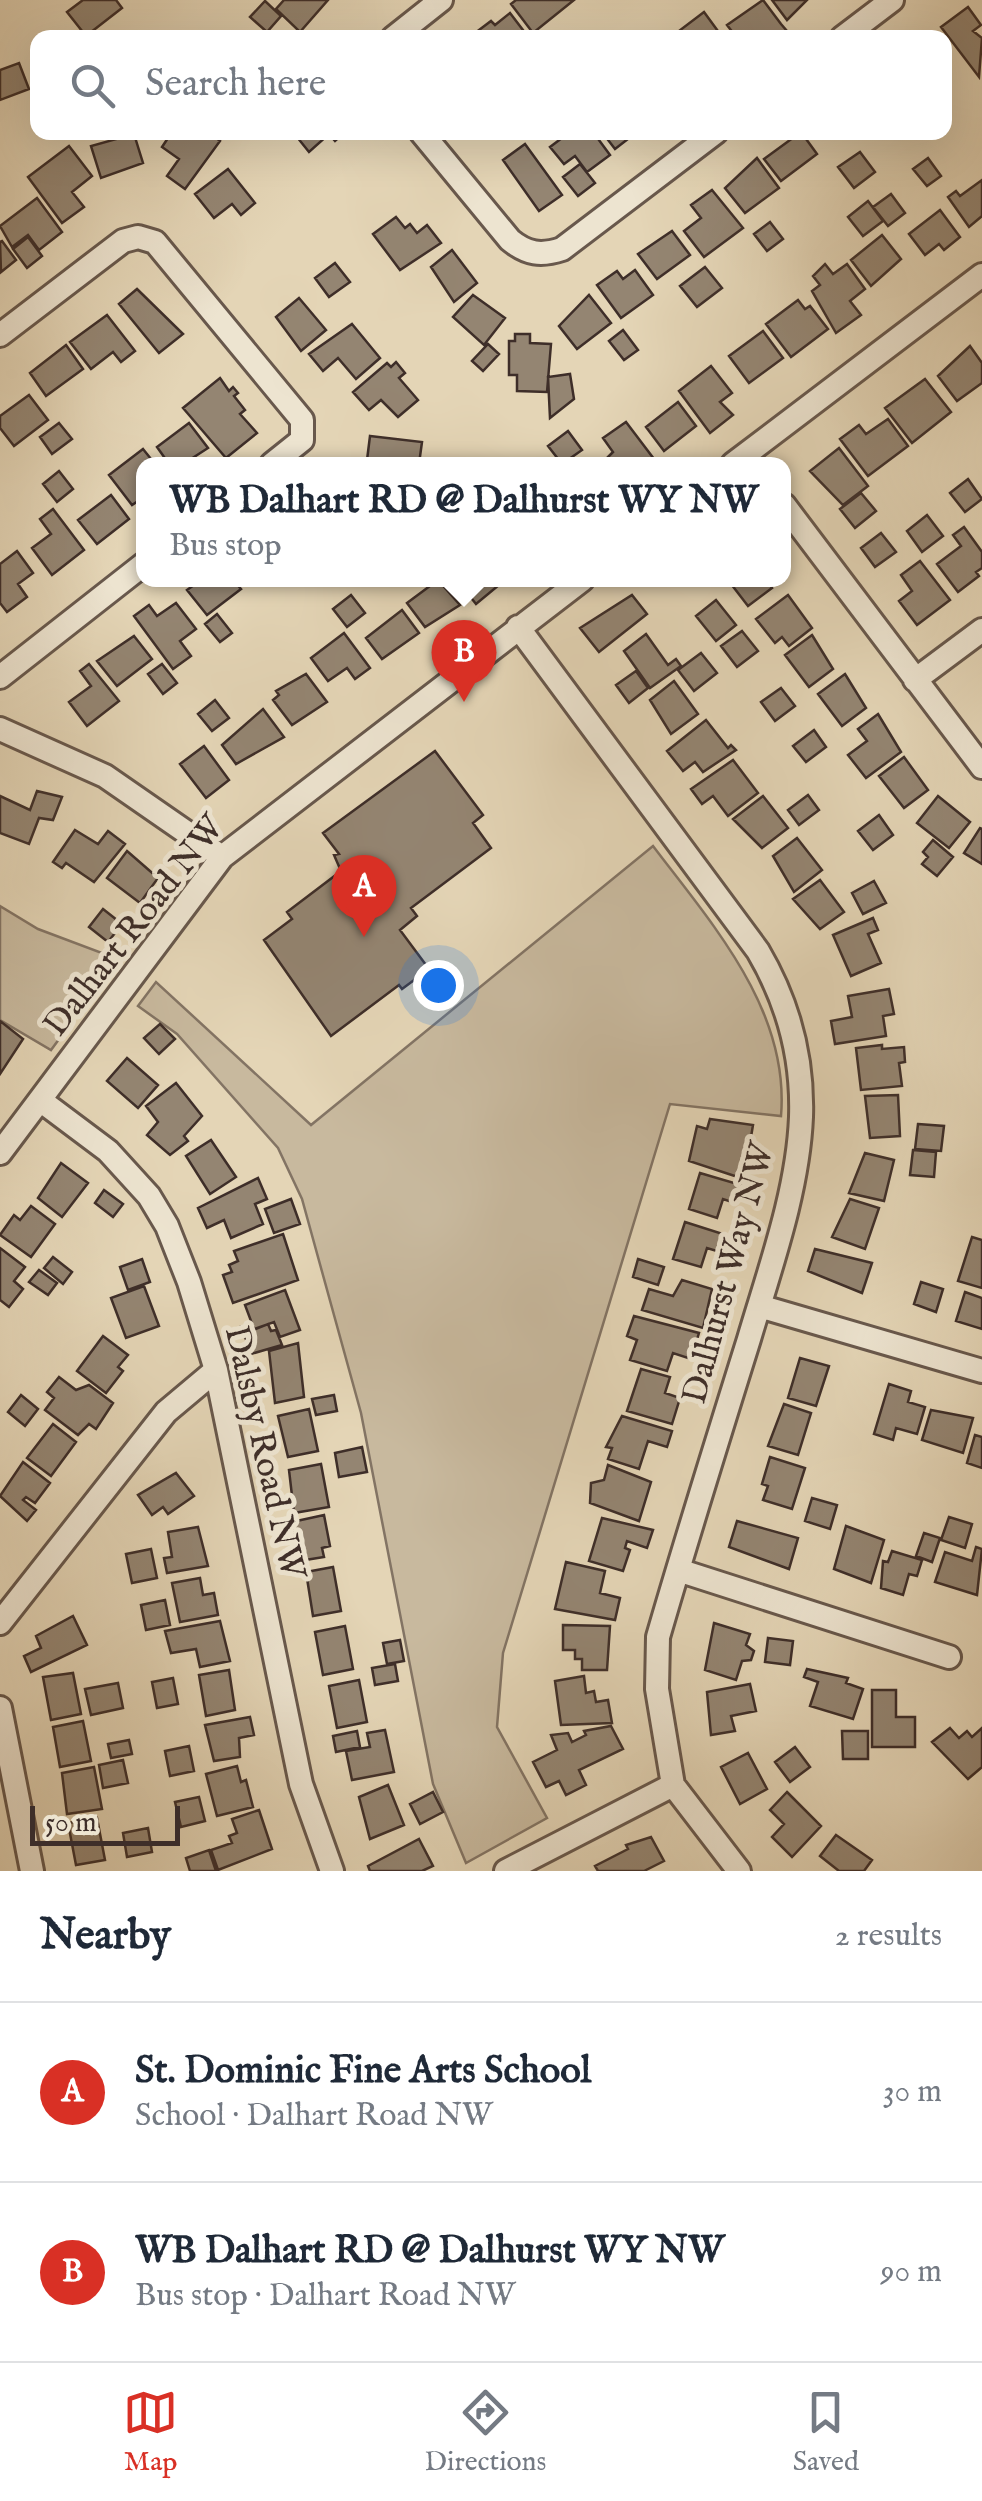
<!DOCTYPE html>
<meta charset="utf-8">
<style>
body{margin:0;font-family:"IM FELL English",serif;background:#f2f2f3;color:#1f2937}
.scale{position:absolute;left:30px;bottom:25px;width:150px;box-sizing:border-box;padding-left:10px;border:5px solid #3e2e29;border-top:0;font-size:28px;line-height:35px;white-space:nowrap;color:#3e2e29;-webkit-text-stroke:8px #ede4d0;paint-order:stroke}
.you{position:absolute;left:438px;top:985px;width:35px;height:35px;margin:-25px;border:8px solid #fff;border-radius:50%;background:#1a73e8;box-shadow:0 0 0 15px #1a73e833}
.badge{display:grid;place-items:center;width:65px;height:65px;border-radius:50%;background:#d93025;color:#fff;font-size:32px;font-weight:700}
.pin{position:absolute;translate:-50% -82px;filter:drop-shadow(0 2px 5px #0008)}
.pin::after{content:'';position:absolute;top:52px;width:35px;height:30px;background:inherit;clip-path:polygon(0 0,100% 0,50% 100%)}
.popup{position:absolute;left:136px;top:457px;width:655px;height:130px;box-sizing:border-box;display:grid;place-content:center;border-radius:20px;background:#fff;filter:drop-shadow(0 2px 8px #0005);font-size:32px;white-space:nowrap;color:#747a83}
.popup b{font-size:38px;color:#1f2937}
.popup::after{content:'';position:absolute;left:50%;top:100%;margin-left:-20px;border:20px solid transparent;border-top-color:#fff}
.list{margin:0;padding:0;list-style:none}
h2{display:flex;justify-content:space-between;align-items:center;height:130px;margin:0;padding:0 40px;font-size:42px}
h2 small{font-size:32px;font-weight:400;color:#747a83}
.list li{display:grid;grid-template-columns:65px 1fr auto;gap:30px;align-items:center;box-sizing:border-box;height:180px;padding:0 40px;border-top:2px solid #e0e1e3}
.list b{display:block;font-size:38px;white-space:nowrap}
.list p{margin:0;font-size:32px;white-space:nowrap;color:#747a83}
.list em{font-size:32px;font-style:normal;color:#747a83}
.icon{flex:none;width:55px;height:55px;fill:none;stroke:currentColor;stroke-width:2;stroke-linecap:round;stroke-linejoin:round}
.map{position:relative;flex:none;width:982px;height:1871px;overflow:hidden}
.search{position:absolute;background:#fff;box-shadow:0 10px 40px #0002;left:30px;right:30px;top:30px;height:110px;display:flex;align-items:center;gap:25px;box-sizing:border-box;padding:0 35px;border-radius:20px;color:#747a83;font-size:38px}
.sheet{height:490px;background:#fff}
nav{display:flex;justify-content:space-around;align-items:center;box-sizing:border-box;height:140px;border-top:2px solid #e0e1e3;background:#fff;font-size:28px;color:#747a83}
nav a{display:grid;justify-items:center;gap:5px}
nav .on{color:#d93025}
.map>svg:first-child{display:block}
</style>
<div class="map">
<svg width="982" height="1871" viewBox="0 0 982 1871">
<rect width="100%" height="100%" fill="#e4d5b6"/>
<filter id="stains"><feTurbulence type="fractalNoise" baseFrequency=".002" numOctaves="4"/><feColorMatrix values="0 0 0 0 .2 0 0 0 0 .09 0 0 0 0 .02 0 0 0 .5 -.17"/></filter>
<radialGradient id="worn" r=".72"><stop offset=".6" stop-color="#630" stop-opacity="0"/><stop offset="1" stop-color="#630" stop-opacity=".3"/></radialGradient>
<!-- green -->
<path fill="#c8b99e" stroke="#837464" stroke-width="2.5" d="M653,846C712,924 790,1010 781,1116L670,1104L503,1653L497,1727L547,1818L466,1863L433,1784L361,1413L302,1199L278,1148L177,1034L138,1006L156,982L311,1125Z
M0,906L38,929L118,959L51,1050L0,1020Z"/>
<!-- building -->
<path fill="#948572" stroke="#3e2e29" stroke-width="2.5" d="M83,0H116L122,8L86,36L67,12Z
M284,0H328L300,32L276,9Z
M516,0H574L533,33L511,4Z
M763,0L781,24L793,38H737L727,25Z
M772,0H807L787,20Z
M265,1L281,16L267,32L250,17Z
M968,7L981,25L973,31L982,38L979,77L941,27Z
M704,12L723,38H671V37Z
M510,13L529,38L471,36L491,21L495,25Z
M19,63L29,89L0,100V70Z
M172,132H209L220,141L185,189L167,176L179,159L162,147Z
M293,132H345L335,141L329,134L309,152Z
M570,132H593L610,155L587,172L575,156L564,164L550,147Z
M602,132H632L633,135L615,149Z
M801,132L817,154L781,181L764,159Z
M134,134L143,163L101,178L91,146Z
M525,144L562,195L539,211L503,160Z
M69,146L92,176L72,192L84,207L62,223L28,177Z
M860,152L875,172L854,188L838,167Z
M757,158L779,188L745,213L725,188Z
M928,158L941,176L927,186L913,169Z
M580,164L595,183L578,196L563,177Z
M228,169L255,203L241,215L232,204L214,218L195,194Z
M982,180V216L969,227L948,197L956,191L960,196Z
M712,190L743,228L704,257L684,231L701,218L691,205Z
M891,194L905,213L888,226L873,207Z
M37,198L62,232L39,250L28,235L12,247L0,226Z
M868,201L883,221L863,236L848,217Z
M940,210L960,237L944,250L939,244L925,255L909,234Z
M396,217L405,228L410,224L417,233L427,225L441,243L400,270L373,234Z
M770,222L783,239L767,251L754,234Z
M672,231L690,255L657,279L638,254Z
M882,235L901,259L871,286L851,260Z
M28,237L42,256L27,268L13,249Z
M2,241L16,260L1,272L0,242Z
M452,250L477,283L454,302L431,267Z
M335,263L350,282L329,297L315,278Z
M825,264L833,274L847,264L865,289L850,301L861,315L836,333L812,291L820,285L813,276Z
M705,267L722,288L697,307L680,286Z
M635,270L653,295L621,318L597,285L617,271L623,279Z
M137,289L183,334L159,353L119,304Z
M473,295L505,318L484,345L453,317Z
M589,295L611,323L577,349L559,326Z
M299,298L326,330L301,351L276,317Z
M798,300L805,309L810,306L828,329L791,357L766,324Z
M107,315L135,351L121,362L113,352L91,369L70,342Z
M352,324L380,358L356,379L338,358L323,371L309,354Z
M623,330L638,350L624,360L609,341Z
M763,331L783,358L749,383L729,356Z
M515,334H530V343L551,344L547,392L517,391V375H509V341H515Z
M488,344L499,354L483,371L472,361Z
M66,345L83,369L46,396L30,373Z
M970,346L982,363V383L957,401L938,376Z
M396,362L405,373L399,378L418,400L398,417L381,400L369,410L353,392L387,363L391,367Z
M711,366L732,393L720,402L733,415L710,433L679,391Z
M570,374L574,399L550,418L548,377Z
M220,378L229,391L233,387L238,393L234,396L245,410L240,414L257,433L226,458L183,408Z
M925,379L951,412L912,443L885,408Z
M29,395L48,420L14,446L0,428V416Z
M678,402L696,426L664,451L646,427Z
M888,419L908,446L868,476L840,439L859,425L866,434Z
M626,422L654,459L646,464H601L613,452L603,438Z
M59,423L72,439L52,454L40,437Z
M189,423L208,448L188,461L191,464H169L157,447Z
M568,431L582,450L562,464L548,446Z
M370,436L422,442L419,464L367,460Z
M839,448L868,486L843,505L810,471Z
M143,449L155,464H144V486L140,489L144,497L132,505L109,475Z
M59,471L73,489L57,502L43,484Z
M968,479L982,499L965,512L950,493Z
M861,493L876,511L855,528L840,509Z
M111,495L129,519L97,544L78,520Z
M53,509L84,550L52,575L32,548L51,534L40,519Z
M927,515L943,536L922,552L907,531Z
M964,527L982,552V568L976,572L979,576L958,592L937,564L961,546L953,535Z
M881,533L896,552L875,567L861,548Z
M17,551L33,573L18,584L27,597L7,612L0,603V564Z
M920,561L950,600L917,625L899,601L912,591L901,575Z
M201,580H233L241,589L207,615L187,590Z
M438,580L460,605L425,627L407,603Z
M457,580H505L476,604Z
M728,580H766L772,588L748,606Z
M351,595L365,613L347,627L333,609Z
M632,595L647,614L599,652L580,628Z
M788,595L812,628L789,646L782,637L775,643L756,619Z
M716,600L736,625L716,641L696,616Z
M176,603L196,629L180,641L191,656L173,669L134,616L149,605L157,616Z
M402,610L419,633L382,659L366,638Z
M217,614L232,633L220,642L205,624Z
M742,631L758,651L737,667L721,646Z
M344,633L370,668L355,679L347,668L328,681L311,658Z
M646,634L668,665L676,659L681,666L650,688L624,651Z
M812,635L833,669L809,687L785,655Z
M134,636L152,659L117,686L97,661Z
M701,653L717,673L694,691L678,670Z
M89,664L119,701L87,726L69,702L91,686L80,671Z
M162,664L177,683L163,694L148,674Z
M636,671L648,688L629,703L616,685Z
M306,674L327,702L292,725L273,700L279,695L276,691Z
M845,674L866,708L842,726L818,694Z
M674,681L698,714L671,734L650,700Z
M781,688L795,706L775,721L761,702Z
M215,700L229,718L212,731L198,714Z
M263,709L284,737L236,764L222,745Z
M878,714L901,752L866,778L848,755L867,741L858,729Z
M706,720L728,748L731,745L736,750L703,772L695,762L683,771L667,751Z
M814,730L826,747L806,762L793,746Z
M204,746L229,780L206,798L180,764Z
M435,751L483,815L473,823L491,848L411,908L417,916L400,930L429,969L402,989L399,985L331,1036L264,940L292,919L287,912L341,871L334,855L339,854L323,833Z
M904,757L928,790L904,808L879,776Z
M733,760L758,793L728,816L713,796L702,804L691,789Z
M37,791L62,797L53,820L39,818L29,844L0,833V796L30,810Z
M808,795L819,810L799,825L788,810Z
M763,796L788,828L762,848L733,819Z
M938,796L970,822L949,848L917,823Z
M879,815L893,835L873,850L858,831Z
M980,828L982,829V864L964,853Z
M75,830L98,844L108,831L125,844L94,882L66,863L62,868L53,862Z
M797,838L822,870L794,892L773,856Z
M933,840L953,857L937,876L922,864L928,857L923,852Z
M127,851L158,878L140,903L107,878Z
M820,880L844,912L820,929L793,899Z
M874,881L886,903L863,914L852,893Z
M103,909L122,924L108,942L89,927Z
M873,918L878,930L868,934L881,963L851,976L833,935Z
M889,989L894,1014L883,1016L886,1036L835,1044L831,1021L852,1017L848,996Z
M0,1021L23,1039L0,1074Z
M160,1024L175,1039L159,1054L144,1038Z
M882,1045V1049L904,1047L905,1062L899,1063L902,1086L861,1090L856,1048Z
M127,1058L158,1085L138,1108L107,1081Z
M176,1083L202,1116L184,1136L188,1141L170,1155L147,1135L158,1122L146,1106Z
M898,1095L900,1136L870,1138L865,1096Z
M710,1119L753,1125L744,1179L689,1161L697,1126L707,1129Z
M918,1124L944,1126L941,1151L915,1149Z
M211,1140L236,1177L210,1194L186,1156Z
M913,1150L936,1152L934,1177L910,1175Z
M865,1153L894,1160L884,1201L849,1193Z
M61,1163L88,1183L62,1217L38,1198Z
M700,1173L741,1185L735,1203L723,1199L717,1218L689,1209Z
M258,1178L267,1199L255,1204L263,1224L231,1238L224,1220L207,1228L198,1208Z
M104,1190L123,1204L113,1217L95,1203Z
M291,1199L300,1224L274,1233L265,1209Z
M850,1199L879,1208L865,1249L832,1237Z
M31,1206L55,1224L31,1257L0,1235L14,1215L20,1220Z
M685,1222L726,1235L720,1252L707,1248L701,1267L673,1259Z
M283,1234L298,1280L233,1303L223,1275L232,1272L229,1265L238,1261L234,1251Z
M972,1237L982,1240V1288L958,1281Z
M0,1248L25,1267L14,1281L23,1289L9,1307L0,1300Z
M815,1249L872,1263L862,1293L808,1271Z
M53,1257L72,1272L63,1284L44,1268Z
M142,1259L150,1282L128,1290L120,1267Z
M638,1259L664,1267L658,1285L633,1277Z
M39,1270L57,1283L48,1295L29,1282Z
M682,1280L712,1289L703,1328L642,1310L649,1289L673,1296Z
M921,1282L943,1289L936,1312L914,1304Z
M144,1286L159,1326L126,1338L111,1298Z
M285,1290L300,1330L280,1337L274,1322L254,1329L245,1305Z
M965,1292L982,1298V1329L956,1321Z
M634,1316L699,1333L691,1359L673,1353L667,1371L630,1360L637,1340L627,1336Z
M268,1324L271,1331L276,1330L282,1345L251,1354L242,1328L248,1332Z
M103,1336L128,1355L118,1367L123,1371L106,1393L77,1371Z
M298,1343L304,1397L275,1403L269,1351Z
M800,1358L829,1366L816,1406L788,1398Z
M641,1369L670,1377L665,1393L680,1398L672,1424L627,1411Z
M59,1377L76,1390L89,1385L113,1403L96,1429L89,1424L78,1435L45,1410L54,1398L47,1392Z
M889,1384L911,1391L908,1402L925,1407L917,1434L896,1428L893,1440L874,1434Z
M21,1395L38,1409L25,1426L8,1412Z
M334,1395L337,1411L316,1415L312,1399Z
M784,1404L811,1413L798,1455L768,1446Z
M309,1409L318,1451L288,1457L278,1416Z
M931,1410L973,1418L963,1453L922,1440Z
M622,1416L672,1431L667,1447L648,1441L639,1469L608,1459L612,1448L606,1447Z
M53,1424L76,1442L51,1476L27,1458Z
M975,1435L982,1437V1468L967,1463Z
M362,1447L367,1472L339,1477L335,1453Z
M770,1457L805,1468L792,1509L763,1500L768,1486L762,1484Z
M23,1462L50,1483L35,1503L26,1497L23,1500L36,1510L27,1521L0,1496Z
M321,1464L329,1507L294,1513L289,1470Z
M608,1465L651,1482L639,1521L590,1503L591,1483L604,1480Z
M176,1473L194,1496L168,1514L163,1507L152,1515L138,1495Z
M812,1498L837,1505L830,1529L805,1521Z
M324,1515L330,1546L322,1548L324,1557L299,1561L292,1522Z
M949,1517L972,1524L965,1548L941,1540Z
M602,1518L653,1530L647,1548L627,1541L625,1548L630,1550L623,1571L589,1561Z
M737,1521L798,1538L789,1569L729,1547Z
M846,1526L884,1540L871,1583L834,1569Z
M198,1527L208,1566L167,1573L164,1558L172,1557L168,1532Z
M924,1533L940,1538L932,1562L916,1556Z
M976,1547L982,1549L977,1595L935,1582L945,1552L972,1561Z
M151,1549L157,1578L132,1583L126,1554Z
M892,1551L922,1560L917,1576L909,1574L903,1595L881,1588L883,1561L888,1562Z
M566,1562L605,1571L600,1593L620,1598L615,1620L555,1609Z
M333,1567L341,1611L313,1616L306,1572Z
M200,1578L203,1595L214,1593L218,1615L180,1622L172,1583Z
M165,1600L170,1625L146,1630L141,1605Z
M73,1616L87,1645L31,1672L24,1656L41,1648L36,1636Z
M220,1621L230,1661L200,1667L196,1649L171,1653L165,1631Z
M714,1623L750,1634L746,1645L754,1651L751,1660L742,1661L736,1680L705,1670Z
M563,1625L610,1626L607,1670H582V1659H575V1650H563Z
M345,1626L353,1669L323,1675L315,1632Z
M768,1638L793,1641L790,1665L765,1662Z
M400,1640L404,1661L387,1664L383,1643Z
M395,1664L398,1681L375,1685L372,1668Z
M807,1669L848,1678L846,1683L863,1689L853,1719L810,1706L818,1682L804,1677Z
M229,1670L235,1710L206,1716L199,1675Z
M73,1673L81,1714L51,1720L43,1677Z
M584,1676L586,1693L594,1691L596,1702L608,1700L612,1723L561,1725L555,1681Z
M173,1678L178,1704L157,1708L152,1682Z
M359,1680L367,1722L337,1728L329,1686Z
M118,1683L123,1708L91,1715L85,1689Z
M750,1684L756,1711L731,1716L735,1731L711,1735L707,1692Z
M872,1690H896V1717H915V1747H872Z
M250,1717L254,1735L239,1738L240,1757L214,1761L205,1725Z
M83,1721L91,1761L60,1767L53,1727Z
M611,1726L623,1749L579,1770L586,1785L566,1795L559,1781L546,1787L533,1762L557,1750L551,1735L568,1733L572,1742L586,1735L584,1731Z
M950,1728L959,1738L967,1731L972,1737L982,1728V1767L968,1779L932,1742Z
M385,1730L394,1772L352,1780L346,1751L370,1747L367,1733Z
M357,1731L360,1747L336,1752L333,1736Z
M842,1731H868V1759H843Z
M129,1740L132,1754L111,1758L108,1744Z
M189,1746L194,1771L170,1776L165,1751Z
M795,1747L810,1767L790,1782L775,1762Z
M748,1753L767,1789L740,1804L721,1767Z
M123,1760L128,1783L103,1788L99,1765Z
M237,1766L241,1782L246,1780L253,1807L217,1816L206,1774Z
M94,1767L102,1809L67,1814L62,1773Z
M388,1785L404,1825L370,1839L359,1797Z
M433,1792L443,1812L420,1824L410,1804Z
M787,1792L821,1826L792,1857L772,1837L784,1824L770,1810Z
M199,1797L205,1821L181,1827L175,1802Z
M259,1810L272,1849L218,1870L211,1850L232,1843L229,1836L237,1833L232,1819Z
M97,1818L105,1860L76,1865L68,1823Z
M148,1828L152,1852L127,1857L123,1833Z
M836,1835L872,1860L864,1871H839L820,1856Z
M651,1837L664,1861L644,1871H598L595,1866L628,1849L626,1845Z
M419,1839L433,1866L422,1871H370L368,1866Z
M209,1850L216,1871H190L186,1858Z"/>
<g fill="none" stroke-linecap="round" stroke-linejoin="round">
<defs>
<path id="street" d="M393,38L441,0
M842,38L892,0
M421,132L510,240C527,254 541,256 562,249L716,132
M0,335L123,241L138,237L155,242L302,420V440L272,464
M733,464L982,275
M784,505L982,767
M518,627L758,951C788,1002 803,1057 801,1117C798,1191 770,1268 749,1339C718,1438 687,1537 658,1637L657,1689L673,1785L739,1871
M0,677L144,564
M915,680L982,630
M0,729L105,776L222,857
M40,1100L108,1151L149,1196L167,1226L189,1282L216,1370L301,1784L332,1871
M0,1153L222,857L582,580
M759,1306L982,1371
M678,1570L949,1657
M0,1623L166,1412L216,1370
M0,1708L32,1871
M506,1871L673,1785"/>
</defs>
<!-- street casing -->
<use href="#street" stroke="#68584c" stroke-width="28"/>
<!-- street -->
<use href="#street" stroke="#ede4d0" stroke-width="22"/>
</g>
<g text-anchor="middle" stroke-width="10" stroke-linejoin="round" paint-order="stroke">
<!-- street labels -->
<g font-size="35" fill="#3e2e29" stroke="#ede4d0">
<text transform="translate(133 925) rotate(-52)" y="12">Dalhart Road NW</text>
<text transform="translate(727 1273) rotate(-75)" y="12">Dalhurst Way NW</text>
<text transform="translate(266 1452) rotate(77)" y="12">Dalsby Road NW</text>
</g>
</g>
<rect width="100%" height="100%" filter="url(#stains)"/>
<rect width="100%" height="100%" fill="url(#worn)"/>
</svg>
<div class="scale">50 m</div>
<div class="you"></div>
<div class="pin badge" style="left:364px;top:937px">A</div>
<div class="pin badge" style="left:464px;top:702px">B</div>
<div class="popup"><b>WB Dalhart RD @ Dalhurst WY NW</b>Bus stop</div>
<div class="search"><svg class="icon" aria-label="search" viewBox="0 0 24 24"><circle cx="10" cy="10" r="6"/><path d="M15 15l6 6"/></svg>Search here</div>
</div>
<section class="sheet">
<h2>Nearby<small>2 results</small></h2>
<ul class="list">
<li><span class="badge">A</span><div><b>St. Dominic Fine Arts School</b><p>School · Dalhart Road NW</p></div><em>30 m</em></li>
<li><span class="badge">B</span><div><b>WB Dalhart RD @ Dalhurst WY NW</b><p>Bus stop · Dalhart Road NW</p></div><em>90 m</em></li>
</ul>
</section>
<nav>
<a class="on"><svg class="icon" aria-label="map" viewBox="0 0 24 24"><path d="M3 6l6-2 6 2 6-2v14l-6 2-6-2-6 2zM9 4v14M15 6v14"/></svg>Map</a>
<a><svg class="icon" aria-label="directions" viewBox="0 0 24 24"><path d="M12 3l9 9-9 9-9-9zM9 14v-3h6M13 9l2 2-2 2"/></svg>Directions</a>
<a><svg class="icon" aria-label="saved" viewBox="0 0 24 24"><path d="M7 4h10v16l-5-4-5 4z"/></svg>Saved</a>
</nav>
